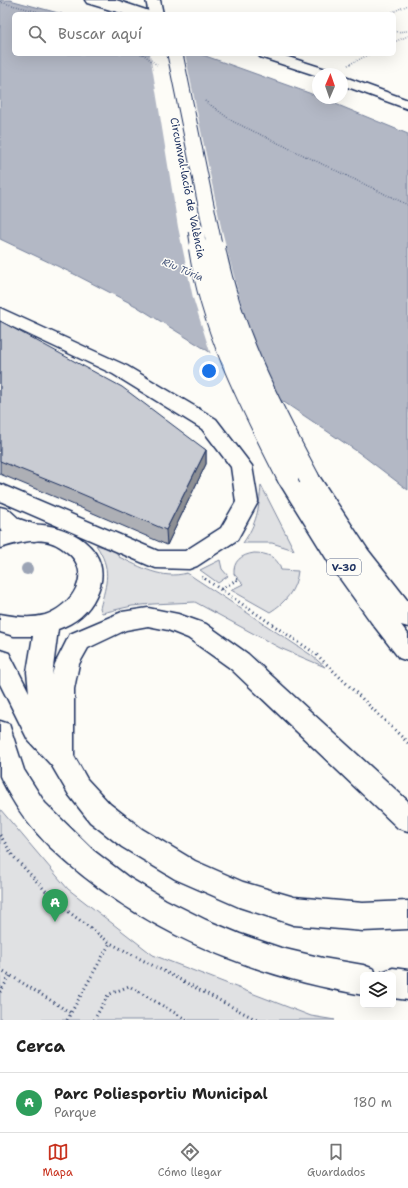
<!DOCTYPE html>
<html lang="es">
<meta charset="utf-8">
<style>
body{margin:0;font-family:"Shantell Sans",sans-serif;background:#f2f2f2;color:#222}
.controls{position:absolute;right:12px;bottom:12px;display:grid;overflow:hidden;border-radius:6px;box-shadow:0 4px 16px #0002}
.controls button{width:36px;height:36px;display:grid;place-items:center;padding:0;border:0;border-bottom:1px solid #e0e0e0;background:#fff;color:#222;font:20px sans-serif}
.compass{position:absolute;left:312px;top:68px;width:36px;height:36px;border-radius:50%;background:#fff;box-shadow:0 4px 16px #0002;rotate:2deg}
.you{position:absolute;left:209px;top:371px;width:14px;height:14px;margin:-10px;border:3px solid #fff;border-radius:50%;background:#1a73e8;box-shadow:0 0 0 6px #1a73e833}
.badge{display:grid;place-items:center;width:26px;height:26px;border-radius:50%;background:#c8321e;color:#fff;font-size:13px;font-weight:700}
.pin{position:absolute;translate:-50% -33px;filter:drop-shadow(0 1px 2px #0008)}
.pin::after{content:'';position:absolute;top:21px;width:14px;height:12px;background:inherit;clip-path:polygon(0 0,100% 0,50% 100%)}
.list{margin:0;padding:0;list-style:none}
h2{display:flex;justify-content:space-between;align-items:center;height:52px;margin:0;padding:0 16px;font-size:17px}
h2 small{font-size:13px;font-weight:400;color:#767676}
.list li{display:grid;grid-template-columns:26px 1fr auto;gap:12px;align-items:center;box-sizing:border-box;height:60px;padding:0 16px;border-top:1px solid #e0e0e0}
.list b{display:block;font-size:15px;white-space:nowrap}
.list p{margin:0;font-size:13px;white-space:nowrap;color:#767676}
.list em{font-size:13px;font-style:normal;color:#767676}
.icon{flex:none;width:22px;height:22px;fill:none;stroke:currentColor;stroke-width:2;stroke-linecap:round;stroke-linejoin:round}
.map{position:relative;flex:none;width:408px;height:1020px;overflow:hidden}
.search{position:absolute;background:#fff;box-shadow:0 4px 16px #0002;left:12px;right:12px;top:12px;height:44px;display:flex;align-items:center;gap:10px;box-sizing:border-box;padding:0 14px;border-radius:6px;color:#767676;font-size:15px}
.sheet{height:112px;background:#fff}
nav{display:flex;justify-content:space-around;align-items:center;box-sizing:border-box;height:56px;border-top:1px solid #e0e0e0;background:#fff;font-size:11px;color:#767676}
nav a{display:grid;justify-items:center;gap:2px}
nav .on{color:#c8321e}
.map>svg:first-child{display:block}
</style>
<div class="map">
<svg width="408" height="1020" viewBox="0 0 408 1020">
<rect width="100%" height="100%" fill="#fdfcf7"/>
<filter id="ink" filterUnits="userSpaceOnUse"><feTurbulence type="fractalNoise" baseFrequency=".025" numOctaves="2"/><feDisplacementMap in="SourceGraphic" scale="8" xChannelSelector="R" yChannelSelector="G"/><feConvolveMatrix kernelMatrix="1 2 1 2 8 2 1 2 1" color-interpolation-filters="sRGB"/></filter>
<g filter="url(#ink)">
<!-- green -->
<path fill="#e0e1e3" stroke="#7e88a0" d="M261,485L294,550L272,543H243C257,523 259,509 261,485Z
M96,545L115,550L119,557C141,567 162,580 187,573L311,655L325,667L280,648L195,602L153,604L132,606L102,613L100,608C107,582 112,569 96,545Z
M254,553C267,553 278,557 281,570L298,571C296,590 285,603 270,612L231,590L243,584L234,574C233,561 241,555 254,553Z
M220,560L222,569L228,576L218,583L200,570Z
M0,809L68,889L153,955L311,1016L335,1020H0Z"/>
<!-- water -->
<path fill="#b3b8c5" stroke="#76819c" d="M0,0H10L62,14H14V54H200L309,93L408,134V490L358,452L205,349L136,306L74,274L0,239Z"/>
<!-- pier -->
<path fill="#fdfcf7" d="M150,54H185L221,227L240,299L258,353L281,403L211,355L193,298L178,227Z"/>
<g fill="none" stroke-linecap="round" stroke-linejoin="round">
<defs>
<path id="minor" d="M85,0H106L143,11L145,14H124L87,3Z
M0,308L127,366L216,419L252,466L258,502L237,540L197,566L189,569L156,568L148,565L0,501V484L158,551H185L221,528L236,502L231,467L202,429L113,374L0,321Z
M0,507L8,509L19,519L42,527L45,533L42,539L34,541L3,531L0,528Z"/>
<path id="major" d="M96,0H116L149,11L151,14H131L98,3Z
M258,54H279L332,71L334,74H318V76L260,57Z
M342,76L408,100V109L342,85Z
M25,525C66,520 119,550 96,596C88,613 75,623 58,629L52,675L55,664L70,634L122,612L148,608L178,614L206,624L248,654L408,801V831L398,828L230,668L188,638L168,630L148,626L126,630L88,648L79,664L74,689V756L87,779L110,804L142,829L195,861L243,882L294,897L363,903L408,901V929L363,931L294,925L239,907L175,879L122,847L90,822L69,795L52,766L28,740L0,684V650L9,653L29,692L27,672L33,636H14L0,632V614C15,617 31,619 45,615C72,606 94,573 67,552C61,547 53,542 45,541C30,539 14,544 0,548V532Z
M0,721L9,724L24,770L45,803L94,851L128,877L166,900L206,920L240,934L281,948L323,958L363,965L374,969L376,975H363V995C247,975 136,929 50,847C33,830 20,814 8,792C6,787 2,781 0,776C0,765 0,734 0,721Z
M393,968L408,970V1000L393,998V975H381L382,972Z"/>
<path id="highway" d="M146,0H160L163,14H149Z
M309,470L317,473L368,550L408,601V627L401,625L408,634V661L399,658L371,622L331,566L277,479L280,474L288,471L296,474L298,478L301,473Z"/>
</defs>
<!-- minor casing -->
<use href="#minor" stroke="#1b2f5e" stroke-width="3"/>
<!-- major casing -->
<use href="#major" stroke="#1b2f5e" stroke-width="3"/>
<!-- highway casing -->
<use href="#highway" stroke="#1b2f5e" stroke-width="3"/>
<!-- path-far2 -->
<path stroke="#1b2f5e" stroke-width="1.5" stroke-dasharray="0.5 2" stroke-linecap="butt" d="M0,2L47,14
M388,14L408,5
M394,32L408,31
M394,42L408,36
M143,54L157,65
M348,65L370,54
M205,101L232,121L408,205"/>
<!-- path-far1 -->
<path stroke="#1b2f5e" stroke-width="2.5" stroke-dasharray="1 2.5" stroke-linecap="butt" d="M202,577L206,580
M236,580L238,579"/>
<!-- path -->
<path stroke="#1b2f5e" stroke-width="3" stroke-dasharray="1 3.5" stroke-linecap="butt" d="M205,579L316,654L408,743
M221,589L238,579
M0,835L13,856L57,903L110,943L257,1020
M0,969L71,1013
M0,992L10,976
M67,1020L110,943
M94,1020L108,995L129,986L187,1020"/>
<!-- minor -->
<use href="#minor" fill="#fdfcf7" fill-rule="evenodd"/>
<!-- major -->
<use href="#major" fill="#fdfcf7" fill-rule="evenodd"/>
<!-- highway -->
<use href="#highway" fill="#fdfcf7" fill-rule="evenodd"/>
<defs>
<path id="highway-bridge-far1" d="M175,54L215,249
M196,230L199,249"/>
<path id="highway-bridge" d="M199,248C211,330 251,406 288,479
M215,248C232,332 269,403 309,478"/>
</defs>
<!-- highway-bridge-far1 casing -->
<use href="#highway-bridge-far1" stroke="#1b2f5e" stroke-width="17" stroke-linecap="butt"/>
<!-- highway-bridge casing -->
<use href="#highway-bridge" stroke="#1b2f5e" stroke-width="22" stroke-linecap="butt"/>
<!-- highway-bridge-far1 -->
<use href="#highway-bridge-far1" stroke="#fdfcf7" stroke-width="15"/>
<!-- highway-bridge -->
<use href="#highway-bridge" stroke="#fdfcf7" stroke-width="20"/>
</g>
<!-- trees -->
<circle fill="#9ca4b5" cx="27" cy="569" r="6"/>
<!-- wall -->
<path fill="#adafb5" stroke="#1b2f5e" d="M0,321L206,450V464L167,545L79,507L0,474Z"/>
<!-- shaded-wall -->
<path fill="#8d8f94" stroke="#1b2f5e" d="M206,450V464L167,545L166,530Z"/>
<!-- building -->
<path fill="#c9ccd3" stroke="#1b2f5e" d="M0,321L122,387L206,450L166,530L77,492L0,461Z"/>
</g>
<g text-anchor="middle" stroke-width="3" stroke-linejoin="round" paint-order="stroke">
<!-- far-water labels -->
<g font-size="10" font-style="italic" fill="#49587d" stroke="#fdfcf7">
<text transform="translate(183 269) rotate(23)" y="4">Riu Túria</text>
</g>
<!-- shield labels -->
<rect fill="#fdfcf7" stroke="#5f6c8c" stroke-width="1" x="327" y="559" width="34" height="16" rx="3"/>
<g font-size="10" font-weight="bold" fill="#1b2f5e">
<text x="344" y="571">V-30</text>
</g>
<!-- street labels -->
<g font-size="11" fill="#1b2f5e" stroke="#fdfcf7">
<text transform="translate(188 188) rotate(79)" y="4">Circumval·lació de València</text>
</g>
</g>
</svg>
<div class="controls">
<button><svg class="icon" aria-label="layers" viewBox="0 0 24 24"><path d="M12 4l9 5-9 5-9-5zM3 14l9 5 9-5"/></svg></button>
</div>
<svg class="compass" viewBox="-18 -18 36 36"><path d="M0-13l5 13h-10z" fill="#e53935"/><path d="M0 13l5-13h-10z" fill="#767676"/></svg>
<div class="you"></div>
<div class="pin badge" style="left:55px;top:922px;background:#2e9e5b">A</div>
<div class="search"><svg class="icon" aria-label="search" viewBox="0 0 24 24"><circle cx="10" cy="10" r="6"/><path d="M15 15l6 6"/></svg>Buscar aquí</div>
</div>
<section class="sheet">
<h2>Cerca<small></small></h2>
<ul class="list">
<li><span class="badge" style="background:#2e9e5b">A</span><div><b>Parc Poliesportiu Municipal</b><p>Parque</p></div><em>180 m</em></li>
</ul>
</section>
<nav>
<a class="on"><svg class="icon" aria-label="map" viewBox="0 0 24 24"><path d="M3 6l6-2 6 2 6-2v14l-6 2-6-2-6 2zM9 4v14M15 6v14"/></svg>Mapa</a>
<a><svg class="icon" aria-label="directions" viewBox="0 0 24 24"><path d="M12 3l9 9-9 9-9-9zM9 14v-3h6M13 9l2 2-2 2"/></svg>Cómo llegar</a>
<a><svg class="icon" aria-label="saved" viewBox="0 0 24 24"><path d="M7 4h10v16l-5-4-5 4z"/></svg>Guardados</a>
</nav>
